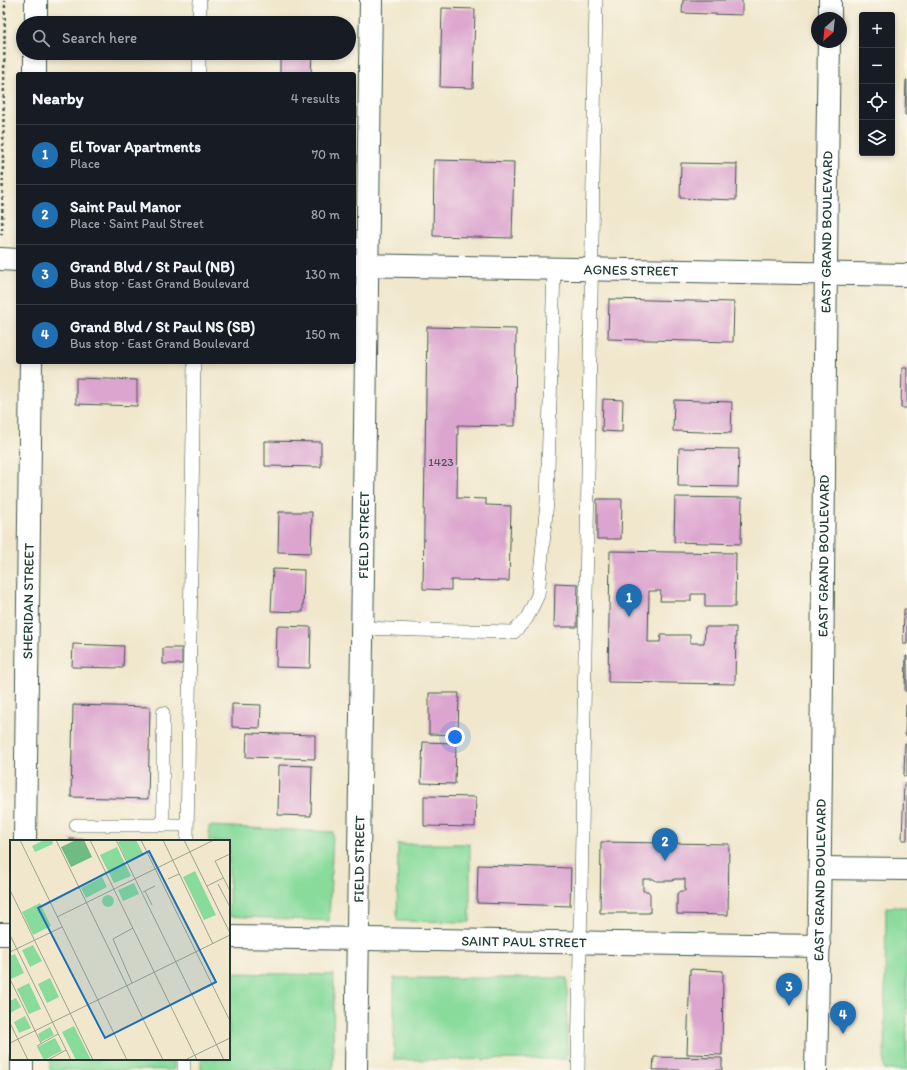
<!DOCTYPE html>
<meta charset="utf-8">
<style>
body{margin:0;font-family:Itim,sans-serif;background:#242831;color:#f1f3f6}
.controls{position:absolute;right:12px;top:12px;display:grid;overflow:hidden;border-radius:4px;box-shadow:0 2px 6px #0003}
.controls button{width:36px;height:36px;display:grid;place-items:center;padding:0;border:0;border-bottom:1px solid #363941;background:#171b24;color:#f1f3f6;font:20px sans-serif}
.compass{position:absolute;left:811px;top:12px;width:36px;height:36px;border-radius:50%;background:#171b24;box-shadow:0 2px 6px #0003;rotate:207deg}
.you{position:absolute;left:455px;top:737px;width:14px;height:14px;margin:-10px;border:3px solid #fff;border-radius:50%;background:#1a73e8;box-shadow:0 0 0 6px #1a73e833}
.badge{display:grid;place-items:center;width:26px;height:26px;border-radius:50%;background:#1f6fb2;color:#fff;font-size:13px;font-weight:700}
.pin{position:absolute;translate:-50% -33px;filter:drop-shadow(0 1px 2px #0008)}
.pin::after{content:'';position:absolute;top:21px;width:14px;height:12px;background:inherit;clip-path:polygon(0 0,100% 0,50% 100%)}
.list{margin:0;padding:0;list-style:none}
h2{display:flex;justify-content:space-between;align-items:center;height:52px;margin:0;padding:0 16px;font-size:17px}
h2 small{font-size:13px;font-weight:400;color:#9ea1a6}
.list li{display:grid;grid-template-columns:26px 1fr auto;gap:12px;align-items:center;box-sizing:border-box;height:60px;padding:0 16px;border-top:1px solid #363941}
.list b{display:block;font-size:15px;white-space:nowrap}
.list p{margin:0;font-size:13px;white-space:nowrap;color:#9ea1a6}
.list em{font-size:13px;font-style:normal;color:#9ea1a6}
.icon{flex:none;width:22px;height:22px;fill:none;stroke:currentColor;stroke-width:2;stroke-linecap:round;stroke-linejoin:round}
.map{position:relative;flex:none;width:907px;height:1070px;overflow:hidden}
.search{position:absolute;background:#171b24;box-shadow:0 2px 6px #0003;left:16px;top:16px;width:340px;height:44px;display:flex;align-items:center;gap:10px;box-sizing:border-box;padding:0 14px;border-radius:22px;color:#9ea1a6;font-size:15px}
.panel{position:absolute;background:#171b24;box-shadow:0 2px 6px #0003;left:16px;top:72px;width:340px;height:292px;border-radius:4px}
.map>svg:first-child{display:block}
</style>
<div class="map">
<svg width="907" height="1070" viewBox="0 0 907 1070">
<rect width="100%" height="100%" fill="#fbf7ec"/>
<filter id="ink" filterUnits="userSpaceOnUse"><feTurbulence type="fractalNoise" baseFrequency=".025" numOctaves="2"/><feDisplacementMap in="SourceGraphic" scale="8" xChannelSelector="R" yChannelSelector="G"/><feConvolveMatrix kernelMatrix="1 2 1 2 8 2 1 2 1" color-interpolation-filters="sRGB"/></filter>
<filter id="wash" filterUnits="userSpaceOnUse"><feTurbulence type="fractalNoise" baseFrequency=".012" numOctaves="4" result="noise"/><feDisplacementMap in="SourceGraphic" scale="16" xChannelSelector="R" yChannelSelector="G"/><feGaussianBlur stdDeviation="0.9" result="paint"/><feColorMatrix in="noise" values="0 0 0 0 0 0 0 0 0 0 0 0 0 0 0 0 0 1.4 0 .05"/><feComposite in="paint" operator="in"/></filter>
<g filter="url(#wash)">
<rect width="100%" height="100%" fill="#f0e7cc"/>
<!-- green -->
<path fill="#89db9c" stroke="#548c68" d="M209,826L333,832L329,921L229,916V841H209Z
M398,844H470V922L397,921Z
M886,907H907V1070H884Z
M229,973L334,975L333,1070H201V1059H229Z
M394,978H567V1059L394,1060Z
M50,1059L174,1062V1070H50Z"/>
<g id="blocks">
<!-- building -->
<path fill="#dca5cf" d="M683,0H742V15L682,13Z
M442,8L475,9L473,88L440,87Z
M280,53H312L311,74H280Z
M906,80H907V115H905Z
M434,160L514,162L512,238L433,236Z
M681,163L737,164L736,200L680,198Z
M609,299L734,302L733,342L608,339Z
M427,327L516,329L515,426L458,425L457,498L486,499V505L511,506L509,581L451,580V590L423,589Z
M902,368H907V408H901Z
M76,378L137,380V406L76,404Z
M603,399L623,400L622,432L602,431Z
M674,400L732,402L731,433L673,431Z
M265,441L321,442V467L265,466Z
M679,448L739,449L738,487L678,486Z
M675,497L742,498L741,544L674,542Z
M597,499H622L621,539H597Z
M279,512H312L311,553L278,552Z
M610,551L736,553L735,607H705V594H691V601H660L661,591H649L648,642H660L661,635H690V643H704L705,627H736L735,684L608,682Z
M273,569L304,570L303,612L271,611Z
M555,583L578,584L577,627H554Z
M904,609H907V644H903Z
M277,626L311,627L310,668L276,667Z
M73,644L124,646L123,668L72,667Z
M163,648H182V664H163Z
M906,656H907V691H905Z
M429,693H459L458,735L429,734Z
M232,704L261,705L260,728L232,727Z
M73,705L150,707L148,799L71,797Z
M906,705H907V735H905Z
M247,733L315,735V759L246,757Z
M423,742L456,743L455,784L421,783Z
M905,743H907V776H904Z
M279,765L312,766L311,816L278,815Z
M904,784H907V840H902Z
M424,796L476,797L475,827L424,826Z
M70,839L92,840V841H70Z
M601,842L729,844L728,915L677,914V894L680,891H685V879H674L673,881H656L654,879H643V891H648L650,894V913H600Z
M478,865L571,868L570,906L477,903Z
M690,969L723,971L722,1055L687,1054Z
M654,1057L722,1058V1070H653Z"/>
</g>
</g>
<g filter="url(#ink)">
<use href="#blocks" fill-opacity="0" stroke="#3e564b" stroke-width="1"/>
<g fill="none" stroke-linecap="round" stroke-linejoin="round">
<defs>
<path id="lane" d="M199,23L200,0
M199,74V53
M363,628L417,630L514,632L527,618L538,595L547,502L554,269
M76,825H187
M163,825V713
M187,841L194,362
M184,1070V1059
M578,1070L596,0"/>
<g id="street">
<path d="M36,23V0"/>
<path d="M35,74V53"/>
<path d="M0,259L18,260"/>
<path id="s1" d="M354,265L907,275"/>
<path id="s2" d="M25,841L31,362"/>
<path d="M820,868L907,869"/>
<path d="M0,934H11"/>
<path id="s3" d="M229,937L819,946"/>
<path d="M22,1070V1059"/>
<path id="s4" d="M356,1070L371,0"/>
</g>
<g id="secondary">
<path d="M830,18V0"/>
<path id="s5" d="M816,1070C824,727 823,385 829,42"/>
</g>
</defs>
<!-- lane casing -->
<use href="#lane" stroke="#3e564b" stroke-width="14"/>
<!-- street casing -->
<use href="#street" stroke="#3e564b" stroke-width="24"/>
<!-- secondary casing -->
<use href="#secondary" stroke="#3e564b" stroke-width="24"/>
<!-- path -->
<path stroke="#3e564b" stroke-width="2.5" stroke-dasharray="3 3" stroke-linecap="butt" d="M0,234H2L5,0"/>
<!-- lane -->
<use href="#lane" stroke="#fff" stroke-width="13"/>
<!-- street -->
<use href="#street" stroke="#fff" stroke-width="22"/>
<!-- secondary -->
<use href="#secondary" stroke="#fff" stroke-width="22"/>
</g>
</g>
<g text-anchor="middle" stroke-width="4" stroke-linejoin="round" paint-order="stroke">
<!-- number labels -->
<g font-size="12" fill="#4e575b">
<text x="441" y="466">1423</text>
</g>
<!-- street labels -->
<g font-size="14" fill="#1f3d34" stroke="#fbf7ec">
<text dy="5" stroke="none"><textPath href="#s5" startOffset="838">EAST GRAND BOULEVARD</textPath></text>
<text dy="5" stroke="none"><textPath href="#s1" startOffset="277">AGNES STREET</textPath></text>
<text dy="5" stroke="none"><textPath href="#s4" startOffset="535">FIELD STREET</textPath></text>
<text dy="5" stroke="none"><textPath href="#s5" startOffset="514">EAST GRAND BOULEVARD</textPath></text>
<text dy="5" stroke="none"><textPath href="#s2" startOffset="240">SHERIDAN STREET</textPath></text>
<text dy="5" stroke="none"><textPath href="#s4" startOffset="211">FIELD STREET</textPath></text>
<text dy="5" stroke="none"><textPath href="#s5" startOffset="190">EAST GRAND BOULEVARD</textPath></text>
<text dy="5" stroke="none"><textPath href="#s3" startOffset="295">SAINT PAUL STREET</textPath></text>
</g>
</g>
<!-- overview -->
<g transform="translate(10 840)">
<rect width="220" height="220" fill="#f0e7cc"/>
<path d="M34,0H42L43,4L25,12L22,6ZM112,0H126L134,15L118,23L108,2ZM107,7L121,36L104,43L90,15ZM185,31L206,75L194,80L173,37ZM92,37L97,47L76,58L71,48ZM124,43L129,54L113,61L108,50ZM92 61a6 6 0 1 1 12 0a6 6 0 1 1-12 0ZM30,63L41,86L23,95L12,72ZM23,105L32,121L20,127L12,110ZM5,114L14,133L1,139L0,116ZM40,138L49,157L37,163L28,144ZM19,143L31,169L19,174L7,149ZM6,158L11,167L0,173V161ZM15,176L21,188L9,193L4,182ZM64,186L81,220H66L52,192ZM40,187L44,195L31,202L28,194ZM45,198L52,211L34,220L27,207Z" fill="#89db9c"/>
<path d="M66,0H74L82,17L61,27L51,7Z" fill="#6ebb84"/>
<path fill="none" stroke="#9ca38f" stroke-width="1" d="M10,0L117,220M46,0L153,220M80,0L187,220M106,0L214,220M131,0L220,181M153,0L203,104M174,0L220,93M220,14L205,21L220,51M158,39L169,34M208,44L220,67M197,46L213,38M0,50L83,220M135,51L142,65M133,52L145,46M47,77L204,0M0,95L61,220M0,112L52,87M0,139L31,203M122,143L103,99L123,88M0,183L18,220M0,203L220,95M27,206L48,194M38,220L56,210M175,220L220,198"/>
<path fill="#1f6fb2" fill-opacity="0.15" stroke="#1f6fb2" stroke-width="2" d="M139,11L206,142L95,198L28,68Z"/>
<rect width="220" height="220" fill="none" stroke="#1f3d34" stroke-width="2"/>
</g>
</svg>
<div class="controls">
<button>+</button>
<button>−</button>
<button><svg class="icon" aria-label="locate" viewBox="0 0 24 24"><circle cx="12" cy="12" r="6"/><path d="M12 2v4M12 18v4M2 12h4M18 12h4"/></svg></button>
<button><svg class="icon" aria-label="layers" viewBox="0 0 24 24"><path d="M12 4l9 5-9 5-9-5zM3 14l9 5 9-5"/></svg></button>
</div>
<svg class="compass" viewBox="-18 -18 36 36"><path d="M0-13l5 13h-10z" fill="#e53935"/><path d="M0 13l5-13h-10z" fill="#9ea1a6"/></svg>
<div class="you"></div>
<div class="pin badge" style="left:629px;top:617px">1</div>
<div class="pin badge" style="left:665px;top:861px">2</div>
<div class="pin badge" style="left:789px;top:1006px">3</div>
<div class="pin badge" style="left:843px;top:1034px">4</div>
<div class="search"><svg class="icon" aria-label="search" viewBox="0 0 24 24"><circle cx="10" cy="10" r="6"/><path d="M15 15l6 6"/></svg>Search here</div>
<section class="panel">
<h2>Nearby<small>4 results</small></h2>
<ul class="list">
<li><span class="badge">1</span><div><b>El Tovar Apartments</b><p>Place</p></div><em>70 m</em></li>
<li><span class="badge">2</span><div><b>Saint Paul Manor</b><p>Place · Saint Paul Street</p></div><em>80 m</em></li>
<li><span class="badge">3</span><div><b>Grand Blvd / St Paul (NB)</b><p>Bus stop · East Grand Boulevard</p></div><em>130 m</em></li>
<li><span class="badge">4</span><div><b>Grand Blvd / St Paul NS (SB)</b><p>Bus stop · East Grand Boulevard</p></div><em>150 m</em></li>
</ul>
</section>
</div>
